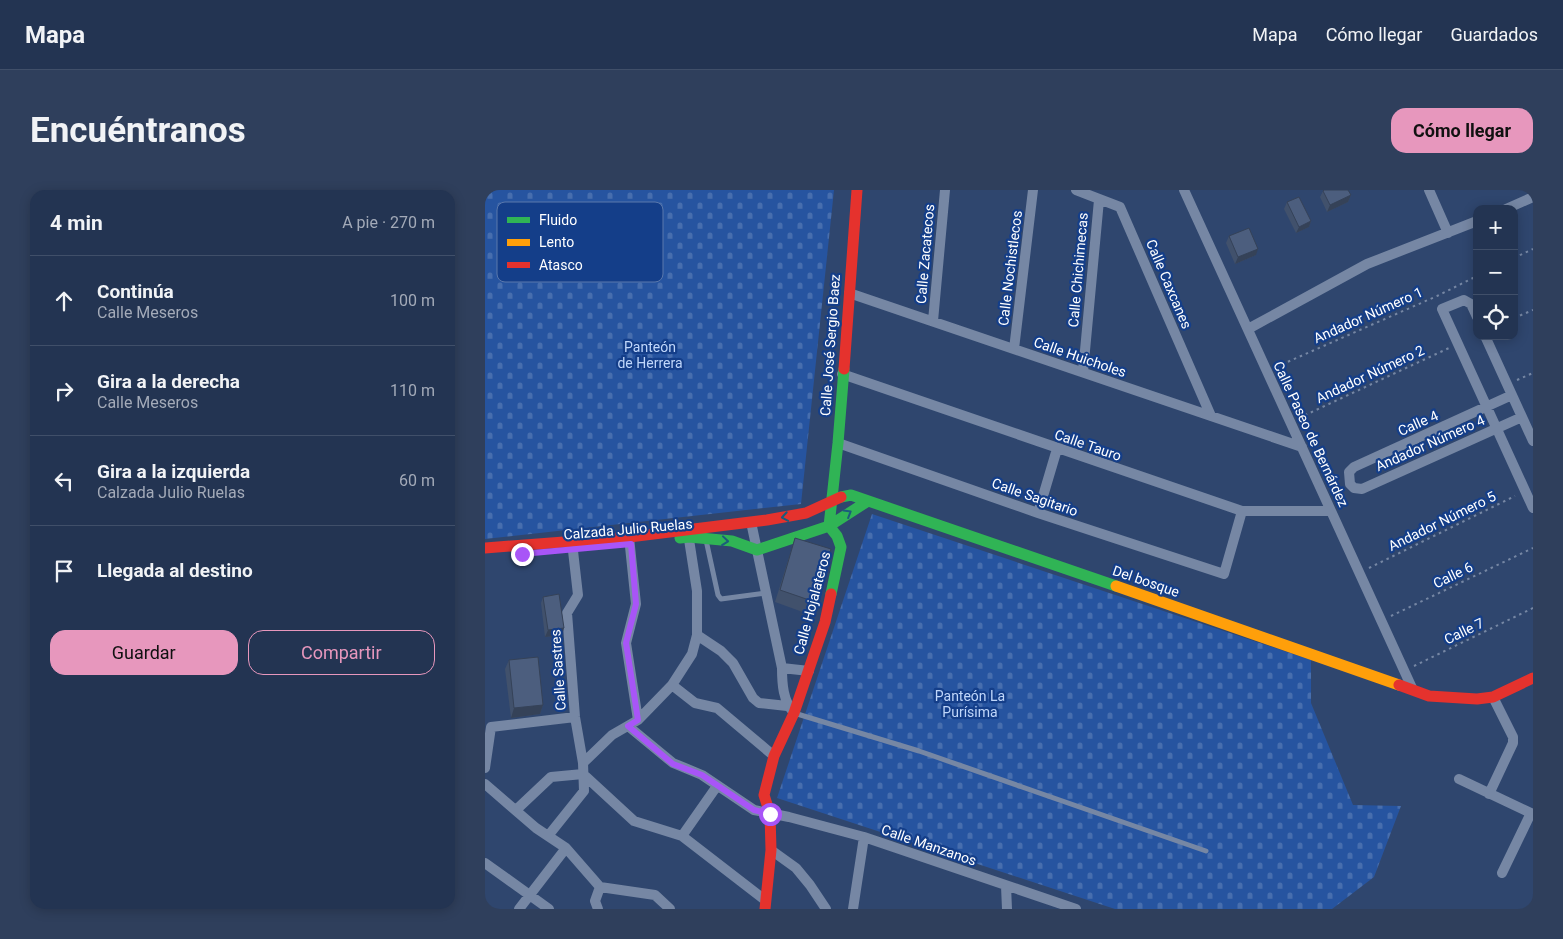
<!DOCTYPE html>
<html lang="es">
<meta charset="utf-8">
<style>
body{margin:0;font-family:Roboto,sans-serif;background:#2f3f5c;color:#f1f3f6}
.controls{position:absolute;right:15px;top:15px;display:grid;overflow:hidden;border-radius:10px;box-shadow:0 2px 12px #0003}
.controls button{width:45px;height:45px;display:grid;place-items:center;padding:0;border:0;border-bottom:1px solid #404f69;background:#233452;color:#f1f3f6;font:25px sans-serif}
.stop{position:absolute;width:15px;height:15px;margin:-11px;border:4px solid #a855f7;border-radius:50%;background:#fff}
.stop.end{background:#a855f7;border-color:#fff;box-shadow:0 1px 5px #0008}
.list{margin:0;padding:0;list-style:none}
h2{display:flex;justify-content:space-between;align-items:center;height:65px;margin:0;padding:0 20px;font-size:21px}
h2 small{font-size:16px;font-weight:400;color:#a3aab8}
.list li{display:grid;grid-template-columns:32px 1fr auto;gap:15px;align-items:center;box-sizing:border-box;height:90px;padding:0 20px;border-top:1px solid #404f69}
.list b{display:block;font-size:19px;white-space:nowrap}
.list p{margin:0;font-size:16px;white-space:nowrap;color:#a3aab8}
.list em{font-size:16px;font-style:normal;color:#a3aab8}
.actions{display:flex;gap:10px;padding:15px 20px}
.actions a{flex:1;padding:11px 0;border:1px solid #e797bd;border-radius:15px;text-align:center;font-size:18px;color:#e797bd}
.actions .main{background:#e797bd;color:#111}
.icon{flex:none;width:28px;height:28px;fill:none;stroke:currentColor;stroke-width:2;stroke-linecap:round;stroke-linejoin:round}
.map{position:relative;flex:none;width:1048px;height:719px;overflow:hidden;border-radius:15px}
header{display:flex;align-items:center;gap:30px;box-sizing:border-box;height:70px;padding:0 25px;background:#233452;border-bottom:1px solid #404f69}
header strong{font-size:24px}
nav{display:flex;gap:28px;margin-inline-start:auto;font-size:18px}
.intro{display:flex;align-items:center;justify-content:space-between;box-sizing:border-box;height:120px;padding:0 30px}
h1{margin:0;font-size:35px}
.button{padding:12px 22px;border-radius:15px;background:#e797bd;color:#111;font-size:18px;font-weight:700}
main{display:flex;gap:30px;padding:0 30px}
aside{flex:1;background:#233452;border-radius:15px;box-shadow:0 2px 12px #0003}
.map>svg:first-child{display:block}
</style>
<header>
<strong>Mapa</strong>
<nav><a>Mapa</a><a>Cómo llegar</a><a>Guardados</a></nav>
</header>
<div class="intro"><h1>Encuéntranos</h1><a class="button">Cómo llegar</a></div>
<main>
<aside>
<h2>4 min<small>A pie · 270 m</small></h2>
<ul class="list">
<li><svg class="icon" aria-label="ahead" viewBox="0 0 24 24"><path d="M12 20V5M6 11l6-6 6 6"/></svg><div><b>Continúa</b><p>Calle Meseros</p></div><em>100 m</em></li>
<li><svg class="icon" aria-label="right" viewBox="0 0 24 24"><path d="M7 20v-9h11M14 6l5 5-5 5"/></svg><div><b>Gira a la derecha</b><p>Calle Meseros</p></div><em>110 m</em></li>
<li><svg class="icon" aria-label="left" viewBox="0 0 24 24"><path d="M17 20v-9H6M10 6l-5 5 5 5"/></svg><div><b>Gira a la izquierda</b><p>Calzada Julio Ruelas</p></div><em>60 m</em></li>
<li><svg class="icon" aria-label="arrive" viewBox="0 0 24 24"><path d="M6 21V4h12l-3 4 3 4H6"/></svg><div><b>Llegada al destino</b></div></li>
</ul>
<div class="actions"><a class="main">Guardar</a><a>Compartir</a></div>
</aside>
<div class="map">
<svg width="1048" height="719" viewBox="0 0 1048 719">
<defs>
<pattern id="cemetery-stones" width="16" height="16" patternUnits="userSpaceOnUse" patternTransform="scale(1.25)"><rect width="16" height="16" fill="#2654a0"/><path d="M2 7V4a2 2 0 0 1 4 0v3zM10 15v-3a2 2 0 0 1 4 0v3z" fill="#476eae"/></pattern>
</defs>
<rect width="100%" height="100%" fill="#2f466e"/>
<!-- cemetery -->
<path fill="url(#cemetery-stones)" d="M0,0H349L316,314L0,349Z
M387,324L826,470V513L868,615L916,616L889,687L847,719H630L292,608Z"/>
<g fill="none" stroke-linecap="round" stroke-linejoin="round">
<!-- path -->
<path stroke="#7687a4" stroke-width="2" stroke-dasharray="2.5 4" stroke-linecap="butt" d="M1029,68L1048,59
M1029,128L1048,120
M791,177L952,106L992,86
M1032,190L1048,183
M814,228L964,158
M884,378L1030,306
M906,426L1048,358
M929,476L1048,418"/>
<!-- lane -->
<path stroke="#7687a4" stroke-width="5" d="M221,350L233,405L236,409L281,403
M309,523L434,561L721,661"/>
<!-- street -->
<path stroke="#7687a4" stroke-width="10" d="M591,0L635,17L726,226
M699,0L928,500
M944,0L963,43
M1021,19L1048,7
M364,103L817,257
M992,127L986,114L979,110L957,119L1048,318
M448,131L460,0
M763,139L882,74L992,31
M1000,146L1048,251
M529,159L548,0
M598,182L614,10
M357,184L757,321H846
M1027,205L869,277L864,282L865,294L869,298L877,299L1037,227
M353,253L553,323L739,384L757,321
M553,323L572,259
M266,332L297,478C297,494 298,511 309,523
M144,347L151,414L141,453L153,530
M212,445L236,461L248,473L268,508L274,513L302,516
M297,478L324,481
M187,495L210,513L232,518L289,566
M143,536L188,573L217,585L269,620L304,627L379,647L591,719
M6,537L90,527
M98,573L127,545L153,530L187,495L207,464L212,445V401L203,343
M0,578L6,537
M974,589L1048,624
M0,594L51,638L81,658L115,697L170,705L185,719
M1004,604L1028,553V547L1008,507
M31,620L66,587L98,584L149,631L197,646L280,710
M63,646L99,601L98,573L90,527L82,423L93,405L87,352
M197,646L232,596
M286,660L311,678L325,695L341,719
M0,673L64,719
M1017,683L1046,623
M521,696L522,719
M34,719L81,658
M113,719L110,711L115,697
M368,719L379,647"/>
<!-- fast -->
<path stroke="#30b455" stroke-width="11" d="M356,307L366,305L631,396
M195,348L204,347L247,351L272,360L344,336L383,311
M346,404L356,357L352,346L344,336L353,253L359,179"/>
<!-- slow -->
<path stroke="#ff9f0a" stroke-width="11" d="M631,396L914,495"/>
<!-- jam -->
<path stroke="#e5322d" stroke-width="11" d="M359,179L372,0
M0,358L144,347L282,330L321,323L356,307
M914,495L944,506L992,509L1008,507L1048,488
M280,719L286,660L285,624L279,605L289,566L309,523L340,432L346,404"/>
</g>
<!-- wall -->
<path fill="#41516c" d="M838,1L866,5L863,12L842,22L835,7Z
M802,12L826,31L824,37L811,43L799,19Z
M744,46L771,65L750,74L741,53Z
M310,348L330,412L326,425L290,412Z
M58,407L77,445L60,447L56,413Z
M24,470L58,515L55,524L26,528L20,479Z"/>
<!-- shaded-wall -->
<path fill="#354258" d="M866,5L863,12L842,22L845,15Z
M826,31L824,37L811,43L814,37Z
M773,59L771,65L750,74L753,67Z
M79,438L77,445L60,447L63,440Z
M58,515L55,524L26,528L29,518Z"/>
<!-- building -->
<path fill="#4c5e7e" stroke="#354258" d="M839,0H863L866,5L845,15L838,1Z
M814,7L826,31L814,37L802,12Z
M764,38L773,59L753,67L744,46Z
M310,348L346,359L330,412L295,400Z
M74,404L79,438L63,440L58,407Z
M53,467L58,515L29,518L24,470Z"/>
<!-- one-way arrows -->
<defs><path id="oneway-chevron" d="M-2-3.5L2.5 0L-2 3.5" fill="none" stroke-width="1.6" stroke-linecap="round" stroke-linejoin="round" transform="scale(1.25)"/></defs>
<g stroke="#1b5c7c">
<use href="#oneway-chevron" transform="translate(363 323) rotate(-31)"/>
<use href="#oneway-chevron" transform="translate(300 327) rotate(170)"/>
<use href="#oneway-chevron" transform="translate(240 351) rotate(6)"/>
</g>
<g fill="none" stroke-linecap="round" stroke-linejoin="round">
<!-- route -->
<path stroke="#a855f7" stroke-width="6" d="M37,364L146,354L151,414L141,453L153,530L143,536L188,574L217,585L269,620L285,624"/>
</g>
<g text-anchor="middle" stroke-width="4.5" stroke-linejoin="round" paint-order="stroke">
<!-- street labels -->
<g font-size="14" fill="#fff" stroke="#143e89">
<text transform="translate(440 64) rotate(-85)" y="5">Calle Zacatecos</text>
<text transform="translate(525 78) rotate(-83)" y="5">Calle Nochistlecos</text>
<text transform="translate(593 80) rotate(-85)" y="5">Calle Chichimecas</text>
<text transform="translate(684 94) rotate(67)" y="5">Calle Caxcanes</text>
<text transform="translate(883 125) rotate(-24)" y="5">Andador Número 1</text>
<text transform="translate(345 155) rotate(-86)" y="5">Calle José Sergio Baez</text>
<text transform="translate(595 167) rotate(19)" y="5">Calle Huicholes</text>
<text transform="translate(885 184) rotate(-25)" y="5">Andador Número 2</text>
<text transform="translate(933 233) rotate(-24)" y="5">Calle 4</text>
<text transform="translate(826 244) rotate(65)" y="5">Calle Paseo de Bernárdez</text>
<text transform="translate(945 253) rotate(-24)" y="5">Andador Número 4</text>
<text transform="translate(603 255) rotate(19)" y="5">Calle Tauro</text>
<text transform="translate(550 307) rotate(19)" y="5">Calle Sagitario</text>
<text transform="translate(957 331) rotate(-26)" y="5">Andador Número 5</text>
<text transform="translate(143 339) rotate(-5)" y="5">Calzada Julio Ruelas</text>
<text transform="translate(968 385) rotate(-26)" y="5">Calle 6</text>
<text transform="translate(661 391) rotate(19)" y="5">Del bosque</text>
<text transform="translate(327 413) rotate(-75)" y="5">Calle Hojalateros</text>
<text transform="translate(979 441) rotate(-26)" y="5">Calle 7</text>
<text transform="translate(73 480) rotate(-94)" y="5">Calle Sastres</text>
<text transform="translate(444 655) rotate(19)" y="5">Calle Manzanos</text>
</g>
<!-- park labels -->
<g font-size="14" fill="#c0d7fb" stroke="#143e89">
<text x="165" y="162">Panteón<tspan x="165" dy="16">de Herrera</tspan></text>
<text x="485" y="511">Panteón La<tspan x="485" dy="16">Purísima</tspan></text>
</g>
</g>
<!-- legend -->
<rect x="12" y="12" width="166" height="80" rx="8" fill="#143e89" stroke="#5a78ac" stroke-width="1"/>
<rect x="22" y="27" width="23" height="6" fill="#30b455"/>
<rect x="22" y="49" width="23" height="7" fill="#ff9f0a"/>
<rect x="22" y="72" width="23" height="6" fill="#e5322d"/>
<g font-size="14" fill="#fff">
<text x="54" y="35">Fluido</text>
<text x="54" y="57">Lento</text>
<text x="54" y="80">Atasco</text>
</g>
</svg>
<div class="controls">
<button>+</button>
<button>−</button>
<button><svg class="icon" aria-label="locate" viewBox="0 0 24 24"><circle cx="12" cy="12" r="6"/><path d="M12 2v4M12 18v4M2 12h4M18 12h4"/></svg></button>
</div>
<div class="stop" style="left:285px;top:624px"></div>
<div class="stop end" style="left:37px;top:364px"></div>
</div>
</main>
